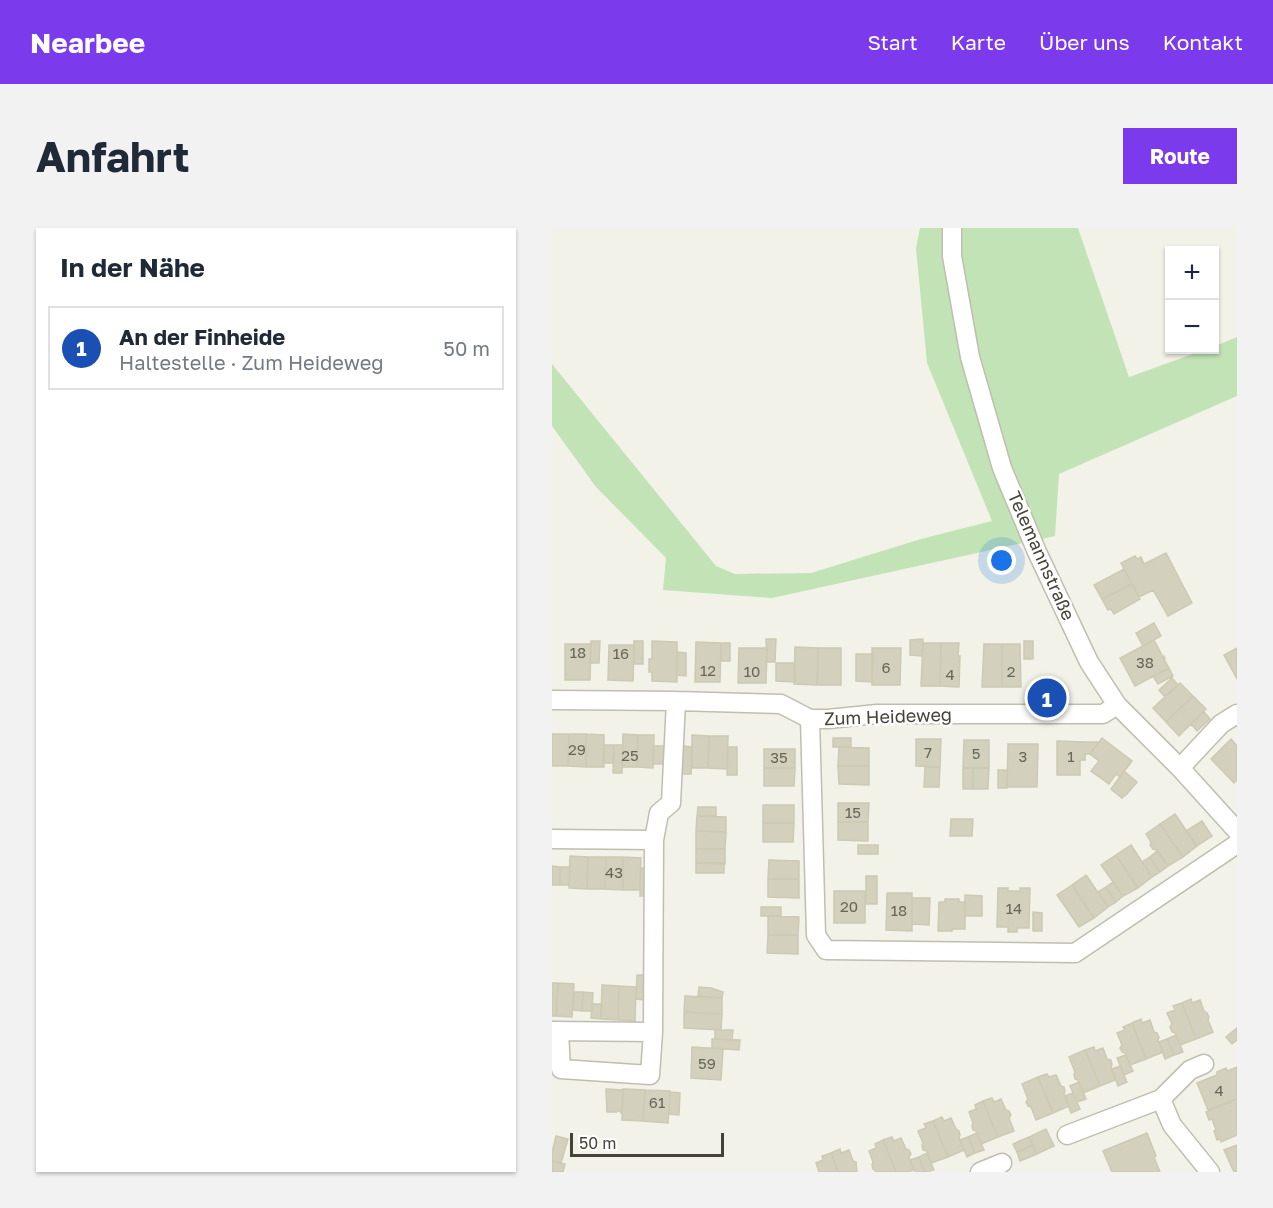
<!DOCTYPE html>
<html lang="de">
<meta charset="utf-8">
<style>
body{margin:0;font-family:"Golos Text",sans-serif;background:#f2f2f3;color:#1f2937}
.controls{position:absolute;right:18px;top:18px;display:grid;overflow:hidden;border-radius:0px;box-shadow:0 2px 4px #0004}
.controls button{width:54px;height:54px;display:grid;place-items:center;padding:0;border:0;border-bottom:2px solid #e0e1e3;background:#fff;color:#1f2937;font:30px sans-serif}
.scale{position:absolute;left:18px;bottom:15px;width:154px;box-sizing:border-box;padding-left:6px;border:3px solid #454337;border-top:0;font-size:16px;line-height:21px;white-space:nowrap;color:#454337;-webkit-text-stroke:4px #fff;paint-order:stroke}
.you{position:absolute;left:450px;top:333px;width:21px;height:21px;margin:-15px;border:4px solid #fff;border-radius:50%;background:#1a73e8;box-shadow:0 0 0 9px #1a73e833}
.badge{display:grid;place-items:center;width:39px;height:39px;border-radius:50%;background:#7c3aed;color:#fff;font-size:20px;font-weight:700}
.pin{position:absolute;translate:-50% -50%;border:3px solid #fff;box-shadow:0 2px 6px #0006}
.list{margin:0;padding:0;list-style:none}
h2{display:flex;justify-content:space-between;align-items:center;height:78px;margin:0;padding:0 24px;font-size:26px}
h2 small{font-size:20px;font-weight:400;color:#747a83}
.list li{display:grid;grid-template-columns:39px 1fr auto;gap:18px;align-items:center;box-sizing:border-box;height:84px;margin:0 12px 12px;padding:0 12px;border:2px solid #e0e1e3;border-radius:0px}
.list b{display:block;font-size:22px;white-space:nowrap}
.list p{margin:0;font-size:20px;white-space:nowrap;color:#747a83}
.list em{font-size:20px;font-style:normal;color:#747a83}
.map{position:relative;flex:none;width:685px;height:944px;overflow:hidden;border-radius:0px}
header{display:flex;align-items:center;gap:36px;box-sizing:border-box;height:84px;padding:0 30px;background:#7c3aed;color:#fff}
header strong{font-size:28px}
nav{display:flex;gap:33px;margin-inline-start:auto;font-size:21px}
.intro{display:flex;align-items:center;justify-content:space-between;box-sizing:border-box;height:144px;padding:0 36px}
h1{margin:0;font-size:42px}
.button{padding:15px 27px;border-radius:0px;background:#7c3aed;color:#fff;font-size:21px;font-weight:700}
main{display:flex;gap:36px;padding:0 36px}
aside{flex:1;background:#fff;border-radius:0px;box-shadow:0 2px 4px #0004}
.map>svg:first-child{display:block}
</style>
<header>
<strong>Nearbee</strong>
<nav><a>Start</a><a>Karte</a><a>Über uns</a><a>Kontakt</a></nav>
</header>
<div class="intro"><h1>Anfahrt</h1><a class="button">Route</a></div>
<main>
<aside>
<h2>In der Nähe<small></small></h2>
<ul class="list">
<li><span class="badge" style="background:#1a4fb4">1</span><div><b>An der Finheide</b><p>Haltestelle · Zum Heideweg</p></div><em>50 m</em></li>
</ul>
</aside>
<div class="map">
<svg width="685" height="944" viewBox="0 0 685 944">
<rect width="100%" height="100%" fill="#f2f2e8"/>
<!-- green -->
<path fill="#c2e3b5" d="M368,0H526L577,149L652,122H662L663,118L685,109V168L507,246L503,308L220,370L111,362L114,330L44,259L0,198V136L164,338L183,346L259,345L369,311L440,293L375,135L364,20Z"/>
<!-- building -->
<path fill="#d3d0be" stroke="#cdc9b2" stroke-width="1.5" d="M614,325L640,375L616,388L601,362L587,369L569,335L583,328L585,331L589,329L592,336Z
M572,341L580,356L550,371L542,357Z
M580,356L588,371L562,386L559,381L556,382L550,371Z
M602,395L609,408L591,418L584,405Z
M214,411H224L223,434H215Z
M371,411L370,428L358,427V412Z
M602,412L611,429L612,428L613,430L612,431L617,440L583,458L568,430Z
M39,413H48L47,435H38Z
M82,413H91V436H82Z
M100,413L125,414V454L100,453V444H97V431H100Z
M472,413H481V431H472Z
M144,414L169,415L168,454H143Z
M169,415H178V433H169Z
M371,415H389L388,458H369Z
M389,415H407L406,428H408L407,459L388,458Z
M13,416H39L38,452H13Z
M432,416H450V459H430Z
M450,416H468L469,459H450Z
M57,417H82L81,453L56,452Z
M243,419L266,420L265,457L242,456Z
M187,420H215L214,455H186Z
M266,420H289V457H265Z
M320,420H349L348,457H320Z
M685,420V451L672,427Z
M125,424L134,425V448L125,447Z
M304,426H321L320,454L304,453Z
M224,435H243V454L224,453Z
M617,440L621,448L606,456L601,448Z
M620,450L626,457L613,469L607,462Z
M628,455L641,468L614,494L601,480Z
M641,468L654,481L627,508L614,494Z
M652,484L658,491L645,503L639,496Z
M0,506H17L16,538H0Z
M17,506H34V539L16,538Z
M34,506L52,507V539H34Z
M71,506L86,507L85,539H70Z
M86,507H102L101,540L85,539Z
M140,507L157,508L156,540H140Z
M157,508H176L175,541L156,540Z
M281,510H299V519H281Z
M550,510L580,533L568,549L564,546L557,556L539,543L547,533L538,526Z
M364,511H389L388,539L364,538Z
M679,511L685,518V552L682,555L659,531Z
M412,512H437V540H411Z
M505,513L533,514H547L538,526H533V532H528V547H505Z
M456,516H486L485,559H455Z
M52,517H62L61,535H51Z
M62,517H71L70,545H61Z
M101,518H112V536H101Z
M131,518L140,519L139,546H130Z
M176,519H185V547H175Z
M287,519L317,520V538H286Z
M212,521H243V540H212Z
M286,538H317V557L287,556Z
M373,539H388L387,559H372Z
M212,540H243L242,558H212Z
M411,540H421V561H411Z
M421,540H437L436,561H421Z
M446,542H455V560H446Z
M572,543L585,554L575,566L570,570L559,561Z
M286,575H317L316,594H286Z
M211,577H242V595H211Z
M146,579H164V588H145Z
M623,586L645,618L631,629L608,596Z
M145,588L174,589V604L144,603Z
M399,591H421L420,608H398Z
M650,593L660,608L645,618L634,603Z
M286,594H316V613L286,612Z
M211,595H242L241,614H211Z
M608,596L631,629L616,638L605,622L601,621L598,617L599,614L594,606Z
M144,603L174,604L173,621H144Z
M306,617H326V626H306Z
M579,617L600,649L586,660L564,627Z
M144,621H173V636L144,635Z
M605,623L616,638L608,644L598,629Z
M564,627L586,660L571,668L549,637Z
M18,628L36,629L35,661L17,660Z
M36,629H54L53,661H35Z
M54,629H71V662L53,661Z
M71,629L89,630L88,662H71Z
M598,629L608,644L600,649L590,634Z
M217,632L247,633V651H216Z
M144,635H172V645H144Z
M0,638L8,639V657H0Z
M8,639H18L17,657H8Z
M89,640H99L98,668H88Z
M534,647L556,679L542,690L520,657Z
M314,648H325V676H314Z
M216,651H247V670L216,669Z
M561,654L571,668L564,674L554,659Z
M520,657L542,690L527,699L505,667Z
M554,659L564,674L556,679L546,664Z
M446,660H456V663H468V660H478L477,700H465V704H456V699H445Z
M282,663H313V695H282Z
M335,665H360V703L334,702Z
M413,667L430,668V688H413Z
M360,670H378L377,697L360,696Z
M393,671H407V674H413V701H400V703H386L387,674H393Z
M209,679H229V688H209Z
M481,684L490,685V703H481Z
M216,688L247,689L246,707H216Z
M216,707H246V726L215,725Z
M85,747H94L93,772L84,771Z
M0,755H6L4,788H0Z
M6,755L22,756L20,789L4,788Z
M50,757L67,758L66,792L49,791Z
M67,758L84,759L83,793L66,792Z
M147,759L159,760L171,764L170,770L146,768Z
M22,764H31L30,783L21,782Z
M31,764L41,765L40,783H30Z
M133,768L170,770V786L132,784Z
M639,771L640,775L648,772L652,783L655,785L657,789L656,792L661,804L644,811L630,775Z
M630,775L644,811L628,817L623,805L620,804L618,799L620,796L615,785L623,782L621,778Z
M40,776H49V791L39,790Z
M132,784L170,786L169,802L132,800Z
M589,791L590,795L598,792L602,804L605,805L607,809L606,812L611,824L594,831L580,795Z
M580,795L594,831L578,837L573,825L570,824L568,820L570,817L565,805L573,802L571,799Z
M685,800V812L680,816L674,809Z
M163,802H181L180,812L163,811Z
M624,807L631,824L622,827L615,811Z
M160,811L188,812L187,822L160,820Z
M615,811L622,827L613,831L607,814Z
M140,819L171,821L169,852L139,850Z
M542,819L543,823L551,820L555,831L559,832L560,836L559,840L563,852L548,858L533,822Z
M533,822L548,858L531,865L526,852L523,851L522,847L523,844L517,829Z
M574,827L581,843L572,847L565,830Z
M568,838L575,854L566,858L560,841Z
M685,839V871L656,882L645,855L665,847V844L674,840L675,843Z
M495,846L497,849L504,847L509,858L512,859L513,863L512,866L517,878L501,885L486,849Z
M486,849L501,885L484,892L479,879L476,878L474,874L476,871L470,856Z
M527,854L534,871L525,874L518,858Z
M54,861L71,862L70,886L67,882L65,884H55Z
M71,861L93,862L91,893L70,892Z
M93,862L118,863L116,895L91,893Z
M118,864L128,865L127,887L117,886Z
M521,865L528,881L519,885L513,868Z
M440,870L442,874L449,871L454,882L457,883L459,887L457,890L462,903L446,909L431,873Z
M685,871V907L669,914L668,911L665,912L662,903L664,902L660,891L657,892L654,884Z
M431,873L446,909L429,916L424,903L421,902L420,898L421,895L417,884L424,881L423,877Z
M390,889L392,893L399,890L404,901L407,903L408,907L407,910L412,922L396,929L381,893Z
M381,893L396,929L379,935L375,923L371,922L370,917L371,915L366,903L374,900L372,896Z
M494,901L502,918L485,926L477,909Z
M425,905L432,922L423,925L416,909Z
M595,905L604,928L602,929L608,944H560L551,923Z
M4,908L16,911L9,935L0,933V925Z
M340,909L342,913L349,910L354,921L357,922L359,926L357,929L362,942L356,944H344L331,912Z
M416,909L423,925L415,929L408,912Z
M477,909L481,917L465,924L461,916Z
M331,912L344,944H325L321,941L320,937L321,934L317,923L324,920L323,916Z
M481,917L485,926L468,933L465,924Z
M685,917V944H682L672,922Z
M288,921L289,925L297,922L301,933L304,934L305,944H286L279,925Z
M279,925L286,944H267L264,935L271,932L270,928Z
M375,925L382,942L373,944L367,929Z
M367,929L373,944H363L362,942L358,932Z
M0,933L13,936L11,944H0Z"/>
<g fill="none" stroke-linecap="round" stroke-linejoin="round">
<defs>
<path id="street" d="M400,0V28L418,129L450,240L485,324L537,434L565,477L628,540L685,603
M0,472L124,473L229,476L258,491H276L325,486H551L565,477
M258,491L264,707L274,722L523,725L685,616
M628,540L669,496L685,486
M0,611L102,612L107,585L119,575L124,473
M0,803L101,804L98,847L9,841L7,804
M101,804L102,612
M609,871L638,842L652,836
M515,907L609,871L620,897L658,944
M428,944L450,935"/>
</defs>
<!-- street casing -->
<use href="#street" stroke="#c0beae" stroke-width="21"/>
<!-- street -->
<use href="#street" stroke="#fff" stroke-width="18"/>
</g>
<g text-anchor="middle" stroke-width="5" stroke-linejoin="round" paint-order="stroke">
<!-- number labels -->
<g font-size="15" fill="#686659">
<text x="26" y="430">18</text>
<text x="69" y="431">16</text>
<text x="593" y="440">38</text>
<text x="334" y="445">6</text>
<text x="156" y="448">12</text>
<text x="200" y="449">10</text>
<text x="459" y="449">2</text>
<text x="398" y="452">4</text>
<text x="25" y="527">29</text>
<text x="376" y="530">7</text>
<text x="424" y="531">5</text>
<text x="78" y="533">25</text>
<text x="471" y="534">3</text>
<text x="519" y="534">1</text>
<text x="227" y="535">35</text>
<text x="301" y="590">15</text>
<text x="62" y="650">43</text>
<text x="297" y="684">20</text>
<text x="462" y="686">14</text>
<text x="347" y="688">18</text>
<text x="155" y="841">59</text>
<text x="667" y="868">4</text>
<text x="105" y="880">61</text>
</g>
<!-- street labels -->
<g font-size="18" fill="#454337" stroke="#fff">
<text transform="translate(489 328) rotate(66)" y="6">Telemannstraße</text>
<text transform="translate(336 489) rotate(-2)" y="6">Zum Heideweg</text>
</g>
</g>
</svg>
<div class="controls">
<button>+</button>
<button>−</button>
</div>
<div class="scale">50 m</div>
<div class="you"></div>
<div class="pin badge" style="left:495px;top:470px;background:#1a4fb4">1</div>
</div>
</main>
